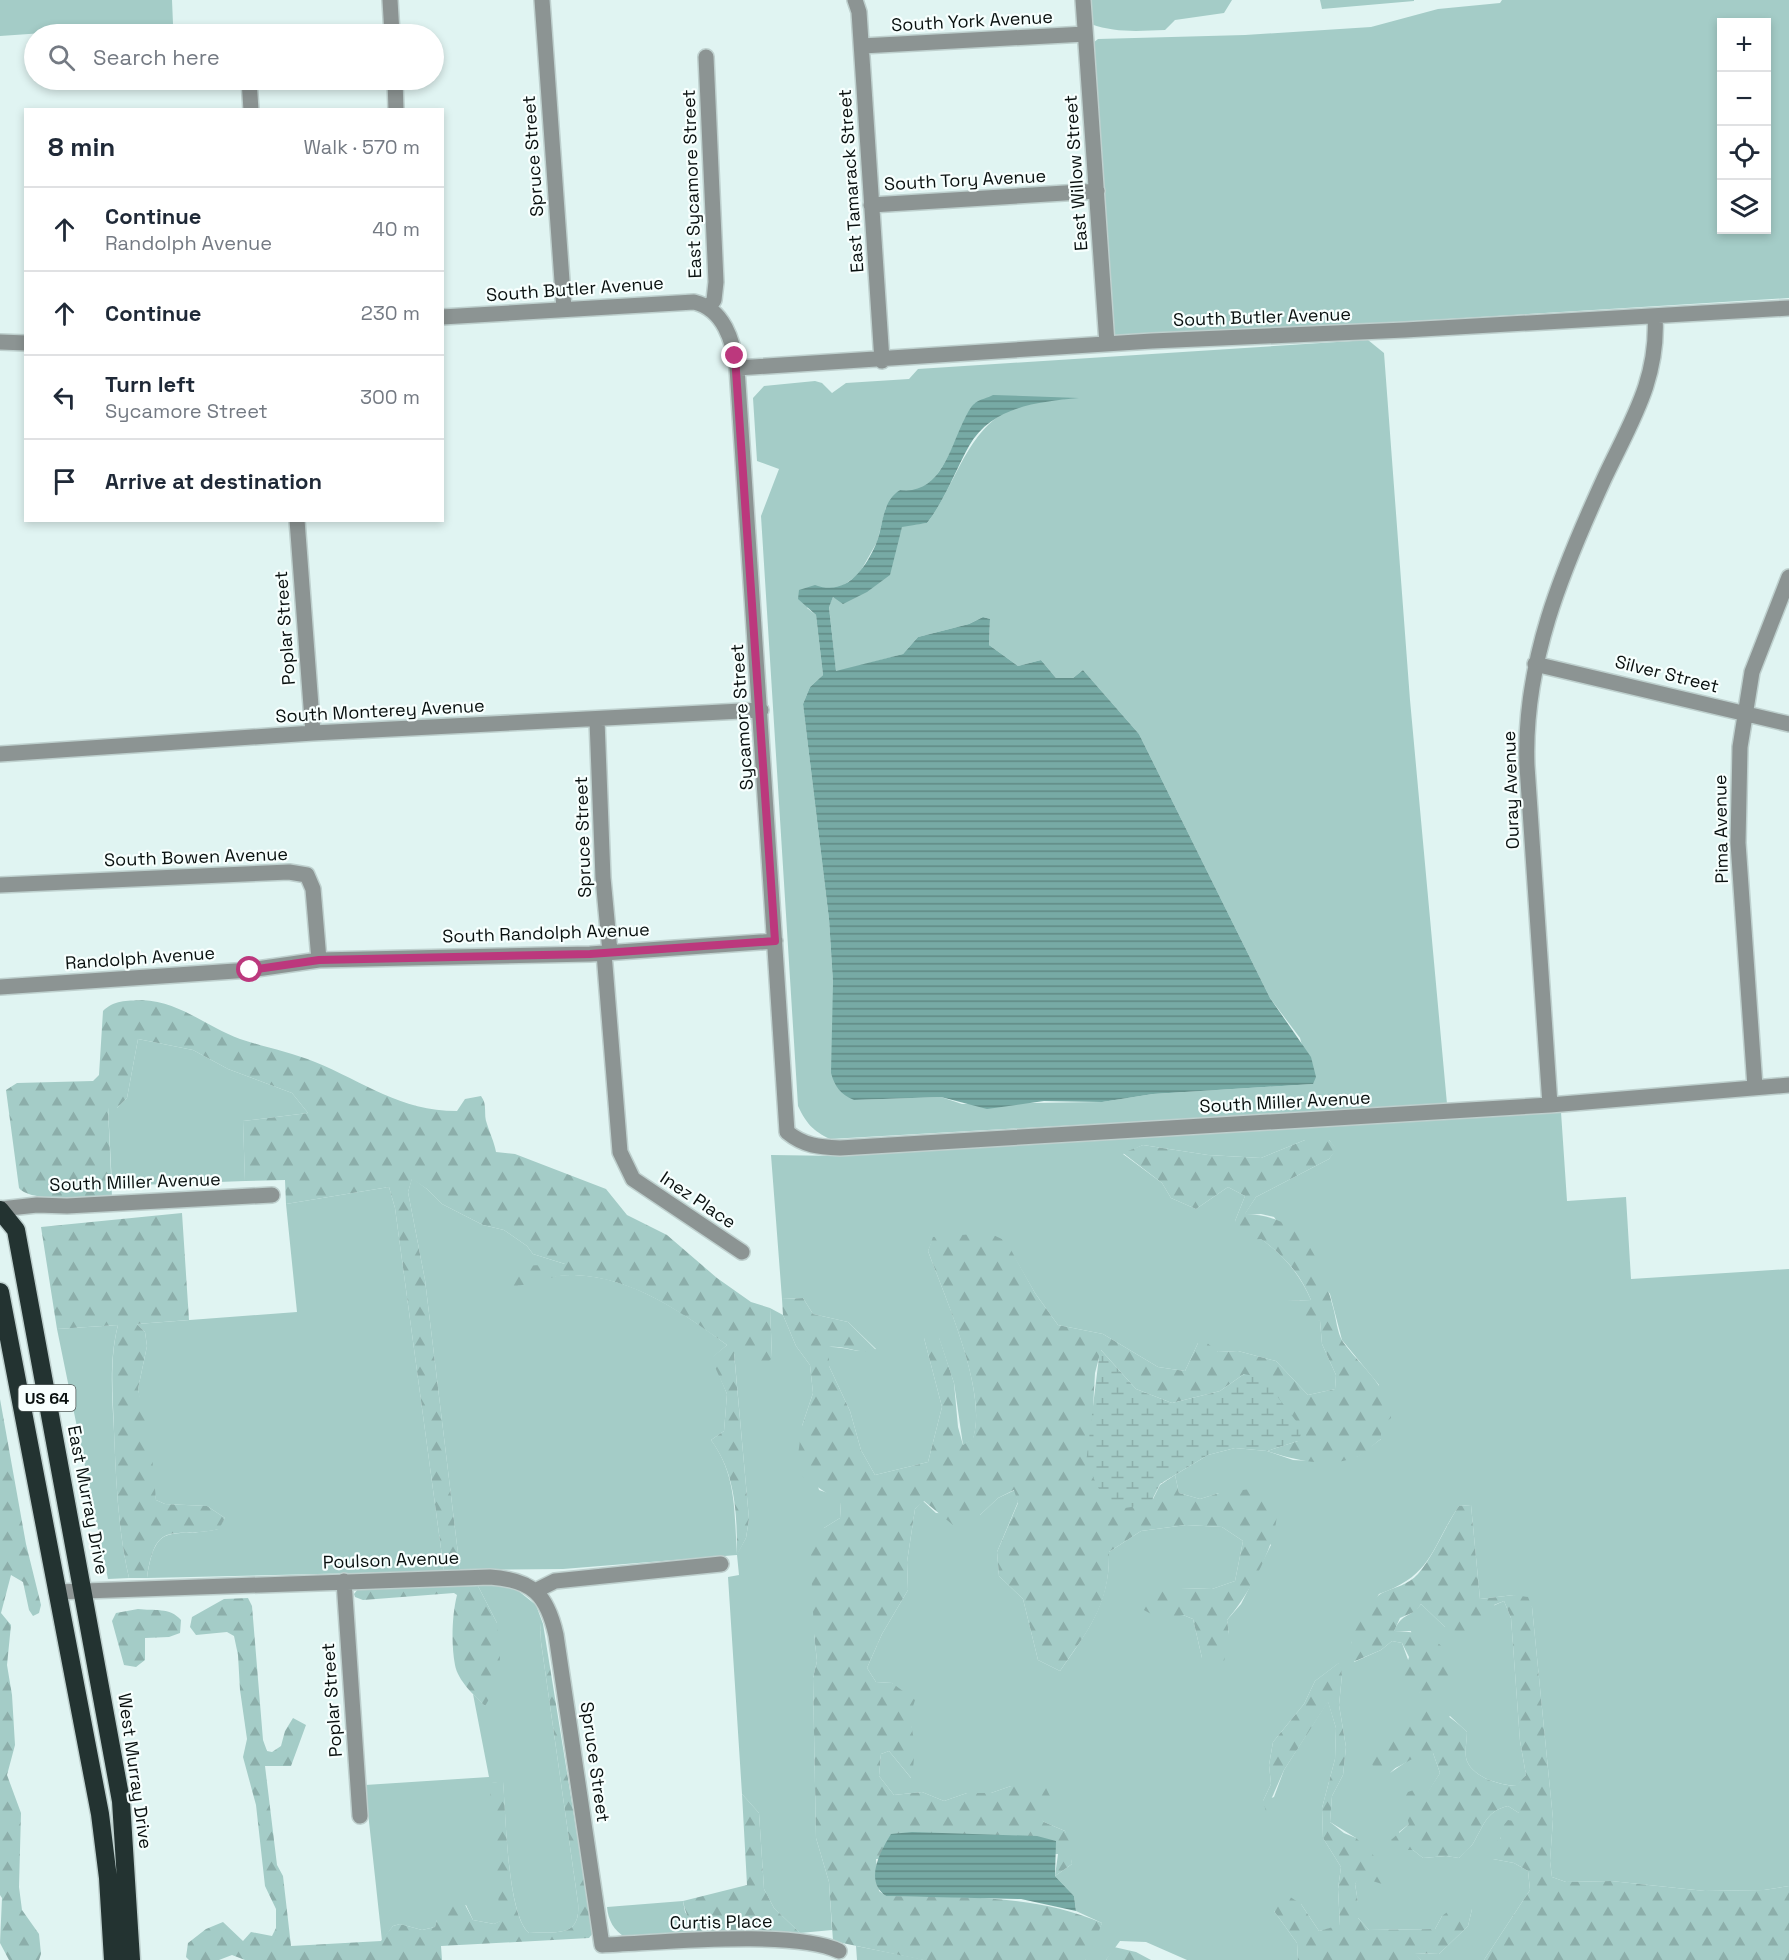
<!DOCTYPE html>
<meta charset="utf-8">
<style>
body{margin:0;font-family:"Space Grotesk",sans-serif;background:#f6f6f7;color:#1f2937}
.controls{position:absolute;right:18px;top:18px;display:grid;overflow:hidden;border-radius:0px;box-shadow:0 3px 9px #0003}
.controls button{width:54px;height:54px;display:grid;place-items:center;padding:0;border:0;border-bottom:2px solid #e0e1e3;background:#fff;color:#1f2937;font:30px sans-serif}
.stop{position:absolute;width:18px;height:18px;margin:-14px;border:4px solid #bc387d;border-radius:50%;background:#fff}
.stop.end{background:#bc387d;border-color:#fff;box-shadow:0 2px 6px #0008}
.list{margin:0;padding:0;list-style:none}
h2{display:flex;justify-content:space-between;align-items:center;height:78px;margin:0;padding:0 24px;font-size:26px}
h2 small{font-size:20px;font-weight:400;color:#747a83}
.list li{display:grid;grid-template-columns:39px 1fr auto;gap:18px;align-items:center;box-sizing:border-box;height:84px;padding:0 24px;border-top:2px solid #e0e1e3}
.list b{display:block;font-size:22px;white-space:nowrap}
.list p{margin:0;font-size:20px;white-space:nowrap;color:#747a83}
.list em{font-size:20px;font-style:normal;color:#747a83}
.icon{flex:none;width:33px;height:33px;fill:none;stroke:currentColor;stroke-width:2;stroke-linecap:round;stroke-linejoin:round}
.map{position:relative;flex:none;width:1789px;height:1960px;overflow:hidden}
.search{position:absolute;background:#fff;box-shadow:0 3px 9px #0003;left:24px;top:24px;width:420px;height:66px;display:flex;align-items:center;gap:15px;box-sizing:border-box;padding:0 21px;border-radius:33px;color:#747a83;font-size:22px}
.panel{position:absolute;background:#fff;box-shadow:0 3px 9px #0003;left:24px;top:108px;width:420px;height:414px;border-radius:0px}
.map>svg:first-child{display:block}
</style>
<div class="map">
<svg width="1789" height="1960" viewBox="0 0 1789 1960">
<defs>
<pattern id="forest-firs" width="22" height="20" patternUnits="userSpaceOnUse" patternTransform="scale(1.5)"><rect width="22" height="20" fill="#a4ccc7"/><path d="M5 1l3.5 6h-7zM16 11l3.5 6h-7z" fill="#8caeaa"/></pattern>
<pattern id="wetland-marsh" width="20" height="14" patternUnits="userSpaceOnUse" patternTransform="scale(1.5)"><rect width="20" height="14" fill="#a4ccc7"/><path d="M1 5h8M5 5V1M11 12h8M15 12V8" fill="none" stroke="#8caeaa"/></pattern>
<pattern id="water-rules" width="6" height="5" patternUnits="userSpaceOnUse" patternTransform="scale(1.5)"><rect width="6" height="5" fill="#77aaa5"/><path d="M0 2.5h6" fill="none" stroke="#608985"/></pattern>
</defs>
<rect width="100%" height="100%" fill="#e0f4f2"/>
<!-- green -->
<path fill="#a4ccc7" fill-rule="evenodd" d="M0,0H172L173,24L0,36Z
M1090,0H1232L1224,13L1175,20L1165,30C1139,31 1115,33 1091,24Z
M1320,0H1414V1L1322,9Z
M1502,0H1789V298L1121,339L1114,336L1093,43L1098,39L1245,35L1371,27L1438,9L1500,3ZM1722,22H1766V230H1722Z
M1368,340L1384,353L1410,700L1447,1104L830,1139C813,1131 806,1123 798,1106L761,516L779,469L757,461L753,398L764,386L815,381L822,383L832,393L846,383L909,379L918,369ZM1073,398C1058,400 1042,400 1027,404C968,417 959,482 927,523L902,526L897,542L838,599L833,597L829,606L836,672L903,654L918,637L969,624L983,617L990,619L989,645L1018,666L1041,660L1056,678H1073L1083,670L1139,734L1270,998L1300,1038L1313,1084L1153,1094L1102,1102L962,1104L941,1097L854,1100L833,983L829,919L803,704L810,687L823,675L816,615L807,608L825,589L841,587L859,574L877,542L886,507L900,490C904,491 910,492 914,492C943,487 960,424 975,403Z
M138,1039L193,1050L228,1069L292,1093L308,1113L243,1121L245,1181L112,1186L108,1107L117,1108L127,1098Z
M1561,1112L1567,1201L1626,1197L1631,1279L1789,1269V1886L1764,1890L1705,1891L1611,1881L1566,1882L1552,1877L1550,1861L1553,1819L1532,1607L1514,1595L1480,1599L1471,1505L1459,1506C1430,1549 1433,1575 1379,1594L1351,1643L1354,1662L1381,1650L1392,1641L1402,1643L1420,1693L1411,1631H1394C1402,1612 1411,1618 1421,1604L1445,1627L1504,1601L1511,1618L1520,1741L1526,1775L1517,1786C1500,1785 1474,1778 1467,1761C1464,1754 1467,1740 1467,1732L1450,1716L1390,1773L1419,1753H1433L1440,1773L1409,1824L1399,1832V1850H1413L1423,1858L1446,1856L1459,1858C1464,1852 1472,1847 1475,1840C1485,1823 1487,1811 1508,1806L1519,1813V1822L1501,1837L1493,1859L1514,1863L1528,1871L1530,1890L1484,1960H1421L1414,1953L1439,1954L1468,1926L1472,1909L1442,1916L1435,1929L1369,1930L1358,1918V1902L1355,1884L1359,1876L1356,1838L1330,1822L1332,1796L1343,1775L1346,1747L1339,1705L1342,1675L1339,1663L1315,1681L1304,1704L1273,1742L1269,1765L1271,1784L1263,1801L1274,1797L1284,1770L1328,1701L1336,1728L1335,1759L1322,1808L1323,1838L1341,1867L1338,1889L1340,1926L1319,1931L1301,1904L1274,1911L1297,1943L1298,1960H1187L1146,1942L1120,1941L1106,1960H1085L1102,1923L1076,1911L1074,1896L1055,1876L1072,1864L1065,1831L1044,1822L1011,1786L991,1793H967L944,1801L922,1792L894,1795L879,1776L881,1754L889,1751L911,1778C916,1733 914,1722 892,1683L876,1682L867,1668L882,1634L908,1590L907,1562L915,1509L923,1501L936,1513L980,1515L998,1498L1015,1490L1018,1502L997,1552L999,1576L1023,1599L1038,1660L1060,1671C1088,1631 1110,1603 1109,1552L1141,1531L1186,1525L1222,1527L1243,1541L1235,1581L1212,1589L1181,1588L1183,1615L1193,1619L1202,1658L1229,1634L1227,1620L1241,1604L1271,1545L1219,1493L1200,1499L1179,1493L1175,1475L1208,1455L1235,1448L1267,1451L1293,1460L1330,1462L1358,1456L1381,1439L1379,1385L1342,1340L1330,1294L1274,1217L1261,1214L1244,1215L1256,1197L1329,1159L1336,1149L1329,1140H1305L1261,1158L1208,1155L1143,1145L1123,1154L1162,1183L1171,1198L1196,1209L1228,1187L1245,1196L1235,1221C1270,1244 1294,1261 1311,1300L1288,1301L1320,1321L1322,1344L1336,1375L1335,1389L1308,1395L1276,1361L1238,1351L1218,1352L1198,1343L1185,1371L1158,1367L1103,1334L1058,1325L1035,1293L1005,1241L934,1237L928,1251C945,1298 988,1391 973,1439L963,1445L954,1383L939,1338H924L942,1407L928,1462L875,1475L861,1450L850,1411L829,1366V1347C846,1346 859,1355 876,1349L848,1322L813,1314L803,1298L782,1299L771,1155L841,1156Z
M412,1178L427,1189L442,1204L483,1225L504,1230L527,1246L533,1254L568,1265L516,1286C534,1281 555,1274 574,1275C633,1277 682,1312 727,1345L712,1358L727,1394L724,1431L711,1440C737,1475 734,1513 737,1554L746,1538L749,1519L734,1352L763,1366L772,1357L770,1308L783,1315L796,1346L810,1365L813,1393L802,1426L819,1490L834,1495L841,1502L840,1518L824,1528L814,1634L817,1661L813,1678L816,1838L829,1882L832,1930L800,1933L774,1908L764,1889L759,1813L742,1794L728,1577L739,1575L737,1555L563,1569L460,1570L425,1280L408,1192Z
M389,1187L395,1208L444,1571L147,1578C156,1517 173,1540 218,1529L225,1518L207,1506L165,1504L156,1500L138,1389L147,1346L145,1332L137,1324L297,1312L286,1204Z
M118,1325C109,1360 112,1395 114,1431C116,1480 118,1531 129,1578L108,1579L57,1329Z
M493,1585L516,1589L536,1605L543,1624H540L541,1642L578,1903C581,1939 556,1931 529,1933C507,1915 506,1813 503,1782L492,1783L501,1921L494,1924L473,1920L466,1905L437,1920L435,1927L422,1930L400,1924L393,1926L382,1941L365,1785L489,1777L473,1694L485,1706L497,1623L478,1586Z
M683,1901L685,1912L702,1935L625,1937C614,1931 608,1920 607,1907Z
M856,1946L921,1959L923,1960H857Z"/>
<!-- forest -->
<path fill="url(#forest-firs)" d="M142,1000C181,1002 205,1026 240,1039C264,1047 290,1052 315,1062C364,1082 400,1111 457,1111L465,1099L481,1096C488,1105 483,1114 487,1124C490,1134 494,1141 496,1152L515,1154L606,1189L627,1215L667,1235L717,1278L751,1302L770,1308L772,1358L763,1367L734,1353L749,1519L746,1538L737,1555C737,1514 736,1474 711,1440L724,1431L727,1394L711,1358L727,1345C681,1312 634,1278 575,1275C555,1274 536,1283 517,1286C510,1287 501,1285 494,1284C514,1260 539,1267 565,1264L533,1254L527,1246L504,1230L483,1225L442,1204L427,1189L412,1179L408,1192L425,1280L460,1570L444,1571L395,1208L389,1187L286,1204L285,1180L245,1181L243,1121L308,1113L292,1093L228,1069L193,1050L138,1039L127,1098L117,1108H108L112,1197C93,1197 30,1203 19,1188L6,1090L17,1083L93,1081L99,1075L103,1011C114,1000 126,1001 142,1000Z
M1305,1140H1329L1337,1149L1329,1159L1256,1197L1245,1214C1304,1216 1319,1255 1333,1307C1336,1317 1337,1333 1343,1342C1361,1367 1388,1385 1391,1418L1381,1426V1439C1374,1444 1366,1452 1359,1456C1330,1469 1295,1460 1267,1451L1298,1441L1244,1374L1220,1391L1172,1403L1136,1389L1101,1350L1095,1373L1093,1408L1153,1499L1160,1485L1175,1475L1179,1493L1200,1499L1219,1493L1266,1487C1270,1493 1276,1502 1277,1509C1278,1542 1249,1595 1227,1620L1229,1634L1224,1662L1202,1658L1193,1619L1183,1615L1164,1621L1142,1609L1141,1595L1181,1588L1212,1589L1235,1581L1243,1541L1222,1527L1186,1525L1141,1531L1109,1552C1110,1605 1089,1629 1060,1671L1038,1660L1023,1599L999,1576L997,1552L1018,1503L1014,1490L998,1498L980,1515L953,1525L924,1501L915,1509L907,1562L908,1590L882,1634L867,1668L876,1682L892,1683L915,1700L910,1716L915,1747L912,1779L889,1751L881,1754L879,1776L894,1795L922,1792L944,1801L967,1793H991L1011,1786L1046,1788L1053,1802L1038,1813L1044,1822L1065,1831L1069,1840L1072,1864L1055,1876L1058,1854L876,1859L879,1891L886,1896C960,1898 1033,1893 1102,1923L1089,1957L1085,1960H923L833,1941L829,1882L816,1838L813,1678L817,1661L814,1634L810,1544L824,1528L840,1518L841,1503L803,1477L798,1455L802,1426L813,1393L810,1365L796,1346L783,1315L782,1299L803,1298L813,1314L848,1322L876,1350C859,1355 846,1345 829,1347V1366L850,1411L861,1450L875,1475L928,1462L942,1407L924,1338L933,1334L939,1337L954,1383L958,1427L963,1445L973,1438C988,1392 945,1298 928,1251L933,1237L989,1233L1006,1241L1035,1293L1058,1325L1103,1334L1158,1367L1185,1371L1198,1343L1206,1342L1218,1352L1238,1351L1276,1361L1308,1395L1335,1389L1336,1375L1322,1344L1320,1321L1307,1319L1287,1301L1311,1300C1300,1273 1284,1256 1261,1239L1240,1240L1235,1221L1245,1196L1228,1187L1196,1209L1171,1198L1162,1183L1123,1153L1143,1145L1208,1155L1261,1158Z
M182,1213L189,1320L137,1324L145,1332L147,1346L138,1389L151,1445L156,1500L165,1504L207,1506L225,1518L219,1529C173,1540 156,1516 147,1578H129C118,1531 116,1480 114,1431C113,1395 109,1360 118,1325L57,1329L41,1227Z
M0,1399L26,1544L41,1605L39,1613L33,1616L29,1610L23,1582L11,1575L1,1613L11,1625L7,1665L12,1695L15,1745L7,1775L21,1813L19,1887L22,1910L39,1934L41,1954L39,1960H9L0,1943L2,1898L0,1895Z
M1471,1505L1480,1599L1514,1595L1528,1597L1532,1607L1553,1819L1550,1861L1552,1877L1566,1882L1611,1881L1705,1891L1764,1890L1789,1886V1960H1484L1530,1890L1528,1871L1514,1863L1493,1859L1490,1847L1501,1838L1498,1831L1508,1820L1519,1822V1813L1508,1806C1487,1811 1485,1823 1475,1840C1472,1847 1464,1853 1459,1858L1446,1856L1423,1858L1413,1850H1399L1391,1840L1409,1824L1402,1803L1408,1792L1419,1788L1427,1793L1440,1773L1433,1753C1411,1753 1400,1773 1376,1772L1368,1756C1377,1742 1385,1733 1399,1722C1429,1700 1441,1708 1467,1732C1467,1740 1464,1754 1467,1761C1474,1778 1500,1785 1516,1786L1526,1775L1520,1741L1511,1618L1504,1601L1494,1605C1494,1622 1485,1629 1472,1637L1445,1627L1421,1604L1416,1611L1400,1618L1394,1631C1437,1631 1460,1651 1449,1695L1420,1693L1401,1684L1409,1657L1402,1643L1392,1641L1381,1650L1353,1662C1353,1657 1350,1649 1351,1644C1352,1631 1370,1599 1382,1593C1395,1587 1408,1585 1418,1574C1435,1554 1444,1528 1459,1506Z
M478,1586L497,1623L500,1658L497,1686L485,1706C474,1695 458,1681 455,1665C451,1644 452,1615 457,1595L454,1593L363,1600L355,1597L354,1594L358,1589Z
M248,1598L252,1606L263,1740L267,1751L272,1752L281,1746L285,1731L293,1718L306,1725L291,1766H265L277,1865L283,1876L291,1946L381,1941L393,1926L400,1924L422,1930L435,1927L442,1901L452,1895L461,1897L473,1920L494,1924L500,1921L490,1789L492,1783L503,1781C506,1812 507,1916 529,1933C556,1931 581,1939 578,1903L541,1642L540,1623L543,1624L593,1933L589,1938L441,1946L442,1960H245L232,1955L219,1960H189L186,1957L188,1943L206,1929L223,1922L243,1941L251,1932L272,1936L276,1928V1909L265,1886L256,1805L243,1757L247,1739L240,1690L238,1655L234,1636L227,1632L196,1635L190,1627L192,1617L224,1599Z
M138,1609C154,1611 170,1607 181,1620L180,1633L169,1637L145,1638V1660L136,1667L124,1665L112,1621L116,1613Z
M1340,1662L1342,1675L1339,1705L1346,1747L1343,1775L1332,1796L1330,1822L1344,1833L1356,1838L1383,1865L1382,1884L1360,1877L1355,1884L1358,1902V1918L1369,1930L1435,1929L1442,1916L1462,1901L1472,1909L1468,1926L1439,1954L1415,1953L1421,1960H1298L1297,1943L1274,1911L1281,1891L1301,1904L1319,1931L1340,1925L1338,1889L1341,1867L1323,1838L1322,1808L1335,1759L1336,1728L1328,1702L1284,1770L1266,1811L1263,1801L1271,1784L1269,1765L1273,1742L1304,1704L1315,1681Z
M742,1794L759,1813L764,1889L774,1908L800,1933L702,1935C690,1926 686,1915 683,1901L747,1885Z
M1114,1947L1136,1952L1151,1960H1106Z"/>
<!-- wetland -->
<path fill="url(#wetland-marsh)" d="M1100,1349L1136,1389L1172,1403L1220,1391L1244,1374L1263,1378L1303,1430L1298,1441L1267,1451L1235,1448L1208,1455L1160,1484L1150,1504L1125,1508L1102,1495L1086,1463Z"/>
<!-- water -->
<path fill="url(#water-rules)" d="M993,395L1079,398C1038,402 992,406 969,446C955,471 945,500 927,523L902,527L890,575L867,592L843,604L833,597L829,607L836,671L903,654L918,637L969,624L983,617L990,619L989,645L1018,666L1041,660L1056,678H1073L1083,670L1139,734L1270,998L1311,1057L1316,1077L1313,1084L1153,1094L1102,1102L1044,1101L987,1109L941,1097L854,1100C840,1094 835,1087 831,1073L833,983L829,919L803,704L810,687L823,675L816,615L798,599L799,590L815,585C846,597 865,569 876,544C884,525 881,502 900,490C939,495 949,452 963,422C966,416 970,407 975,403C980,399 988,398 993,395Z
M912,1832L1037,1836L1056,1841L1055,1876L1074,1896L1076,1911L1021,1899L886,1896C864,1881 880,1852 891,1834Z"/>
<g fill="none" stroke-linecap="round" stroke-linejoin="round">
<defs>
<path id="minor" d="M390,0L392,34
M542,0L564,309
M855,0L859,12L882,361
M1083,0L1107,344
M862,46L1085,34
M706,57L716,282L714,300L709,307
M249,80L251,110
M395,80L396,110
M871,205L1097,191
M442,317L694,302C724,309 733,341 737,368L787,1132C804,1146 819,1147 840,1148L1550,1105L1789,1085
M0,342L26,343
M737,368L1152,341L1405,330L1789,308
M297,520L313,733
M1535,664L1789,724
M597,720L603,878L610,952
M0,754L313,733L761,710
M0,885L289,872L307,875L313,889L319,960
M604,953L620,1152L633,1179L742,1252
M0,987L250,970L319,960L590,954L775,941
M1755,1087L1738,843L1740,747L1752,672L1789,577
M1550,1105L1527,766C1523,663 1562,571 1604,479C1630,423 1659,380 1655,316
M0,1209L37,1205L67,1206L272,1195
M344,1581L360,1816
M535,1591L555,1581L721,1564
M56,1592L490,1577C533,1580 547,1595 556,1635L602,1945C658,1943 793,1929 839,1951"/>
<path id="highway" d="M0,1210L16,1230L121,1801L131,1960
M0,1292L100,1814L108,1878L113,1960"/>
</defs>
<!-- minor casing -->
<use href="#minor" stroke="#bed0ce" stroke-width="18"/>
<!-- highway casing -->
<use href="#highway" stroke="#bed0ce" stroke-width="21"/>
<!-- minor -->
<use href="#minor" stroke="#8c9493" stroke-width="15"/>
<!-- highway -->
<use href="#highway" stroke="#233331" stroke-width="18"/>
</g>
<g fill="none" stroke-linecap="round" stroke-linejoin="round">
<!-- route -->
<path stroke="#bc387d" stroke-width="8" d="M250,970L319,960L590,954L775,941L735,356"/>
</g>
<g text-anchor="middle" stroke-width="4.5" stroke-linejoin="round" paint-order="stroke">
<!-- shield labels -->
<rect fill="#f7fffe" stroke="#505857" stroke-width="1.5" x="18.5" y="1385" width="57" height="26" rx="4.5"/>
<g font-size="16" font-weight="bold" fill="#09100f">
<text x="47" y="1404">US 64</text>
</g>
<!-- street labels -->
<g font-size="18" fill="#09100f" stroke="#f7fffe">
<text transform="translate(972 21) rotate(-3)" y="6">South York Avenue</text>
<text transform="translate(533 156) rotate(-94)" y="6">Spruce Street</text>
<text transform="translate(1076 173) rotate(-94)" y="6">East Willow Street</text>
<text transform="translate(965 180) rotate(-3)" y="6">South Tory Avenue</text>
<text transform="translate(851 181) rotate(-94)" y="6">East Tamarack Street</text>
<text transform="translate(692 184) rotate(-92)" y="6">East Sycamore Street</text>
<text transform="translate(575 289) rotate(-4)" y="6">South Butler Avenue</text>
<text transform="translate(1262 317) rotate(-2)" y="6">South Butler Avenue</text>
<text transform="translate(285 628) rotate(-94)" y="6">Poplar Street</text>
<text transform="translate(1667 674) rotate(14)" y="6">Silver Street</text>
<text transform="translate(380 711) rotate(-3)" y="6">South Monterey Avenue</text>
<text transform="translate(742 717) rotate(-94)" y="6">Sycamore Street</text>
<text transform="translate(1511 790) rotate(-92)" y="6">Ouray Avenue</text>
<text transform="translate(1721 829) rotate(-91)" y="6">Pima Avenue</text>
<text transform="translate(583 837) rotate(-92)" y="6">Spruce Street</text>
<text transform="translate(196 857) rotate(-2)" y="6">South Bowen Avenue</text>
<text transform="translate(546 933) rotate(-2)" y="6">South Randolph Avenue</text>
<text transform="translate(140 958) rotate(-4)" y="6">Randolph Avenue</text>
<text transform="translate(1285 1102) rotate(-3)" y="6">South Miller Avenue</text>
<text transform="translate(135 1182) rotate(-2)" y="6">South Miller Avenue</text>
<text transform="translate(698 1200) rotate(34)" y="6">Inez Place</text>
<text transform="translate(88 1500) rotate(79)" y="6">East Murray Drive</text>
<text transform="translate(391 1560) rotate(-2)" y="6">Poulson Avenue</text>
<text transform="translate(332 1700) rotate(-94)" y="6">Poplar Street</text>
<text transform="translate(595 1762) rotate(82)" y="6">Spruce Street</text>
<text transform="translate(135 1771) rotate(82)" y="6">West Murray Drive</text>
<text transform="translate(721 1922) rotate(-1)" y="6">Curtis Place</text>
</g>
</g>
</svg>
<div class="controls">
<button>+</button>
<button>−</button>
<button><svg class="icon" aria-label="locate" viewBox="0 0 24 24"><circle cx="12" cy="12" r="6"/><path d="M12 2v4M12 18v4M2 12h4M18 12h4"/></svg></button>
<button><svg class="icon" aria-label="layers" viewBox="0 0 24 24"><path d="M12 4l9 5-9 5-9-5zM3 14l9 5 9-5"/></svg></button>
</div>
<div class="stop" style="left:250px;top:970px"></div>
<div class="stop end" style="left:735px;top:356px"></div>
<div class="search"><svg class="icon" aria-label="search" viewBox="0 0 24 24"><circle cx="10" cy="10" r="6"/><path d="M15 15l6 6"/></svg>Search here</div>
<section class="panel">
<h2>8 min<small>Walk · 570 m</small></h2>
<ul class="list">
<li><svg class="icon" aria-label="ahead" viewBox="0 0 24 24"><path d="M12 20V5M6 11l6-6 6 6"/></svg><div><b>Continue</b><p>Randolph Avenue</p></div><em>40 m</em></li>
<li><svg class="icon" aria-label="ahead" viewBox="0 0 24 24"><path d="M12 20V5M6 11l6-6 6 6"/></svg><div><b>Continue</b></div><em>230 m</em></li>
<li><svg class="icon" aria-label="left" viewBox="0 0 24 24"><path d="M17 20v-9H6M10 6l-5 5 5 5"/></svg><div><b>Turn left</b><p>Sycamore Street</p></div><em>300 m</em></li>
<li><svg class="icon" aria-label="arrive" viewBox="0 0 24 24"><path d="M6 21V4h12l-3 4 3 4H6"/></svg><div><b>Arrive at destination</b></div></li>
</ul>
</section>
</div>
